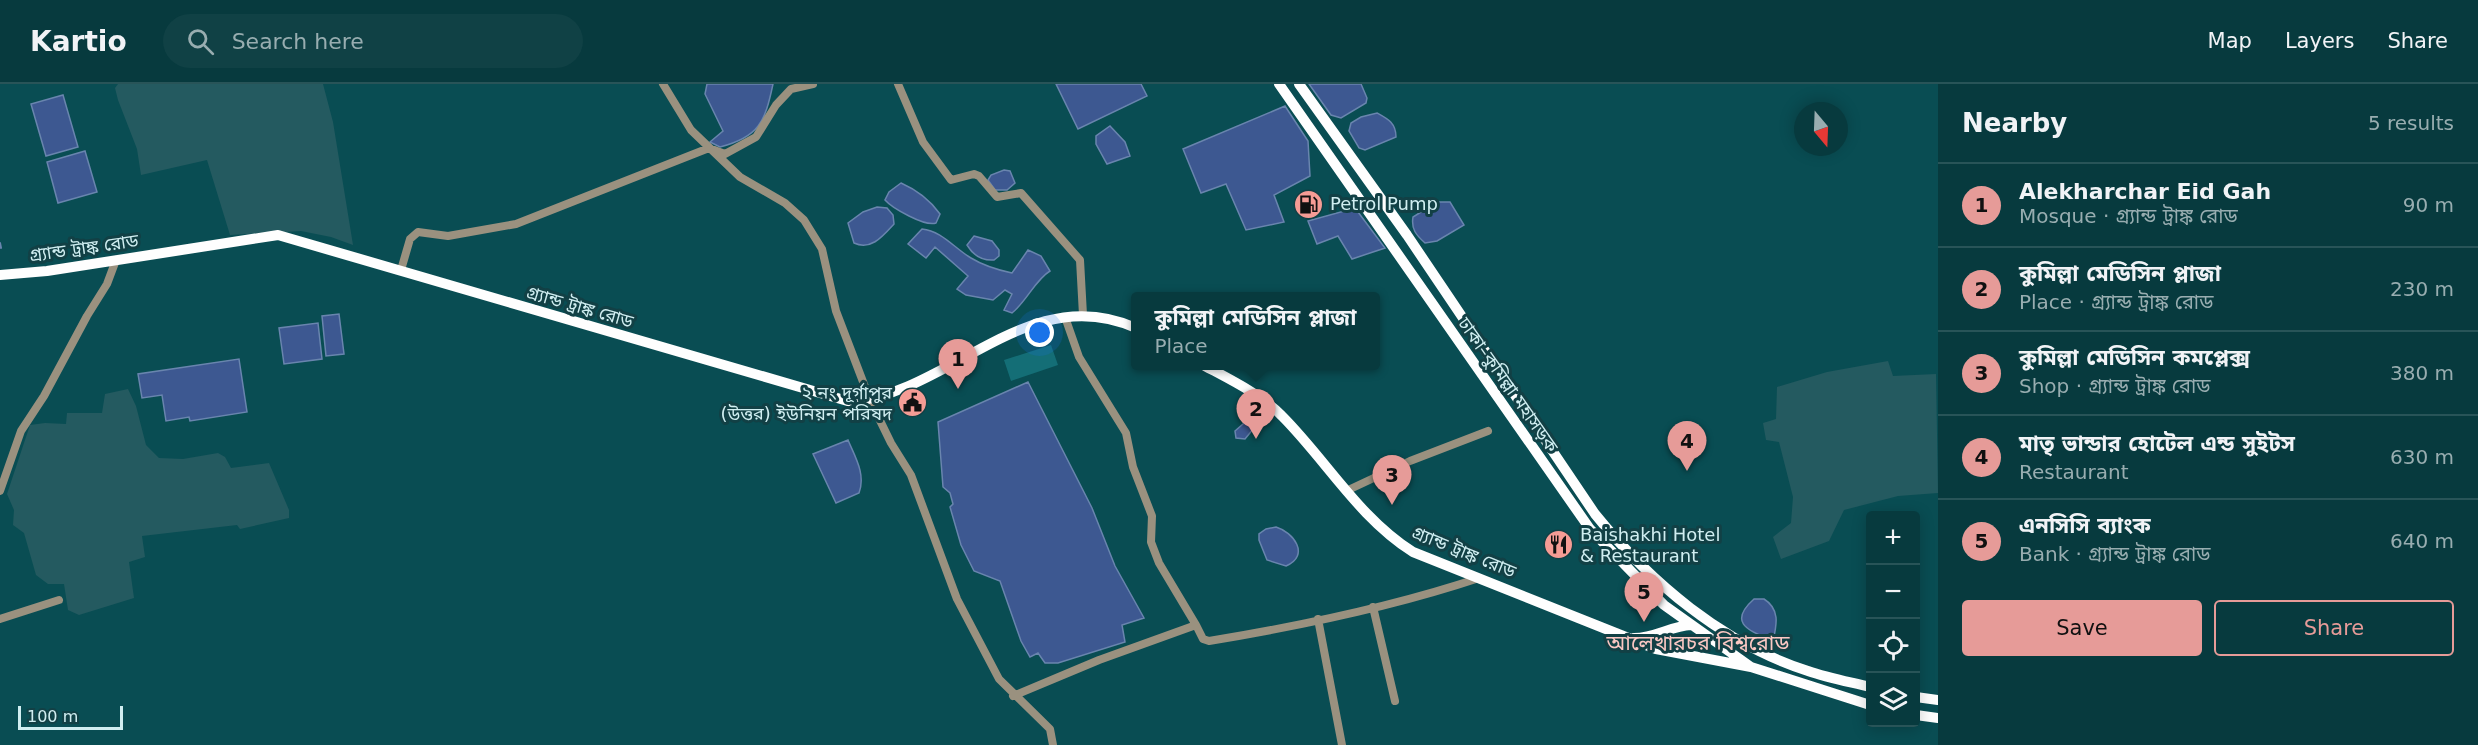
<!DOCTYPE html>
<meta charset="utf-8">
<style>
body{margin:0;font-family:"DejaVu Sans","Noto Sans Bengali",sans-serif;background:#104145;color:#f1f3f6}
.controls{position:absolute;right:18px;bottom:18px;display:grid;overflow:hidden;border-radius:6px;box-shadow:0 3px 15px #0003}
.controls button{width:54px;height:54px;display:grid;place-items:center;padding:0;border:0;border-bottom:2px solid #285458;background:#073a3e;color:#f1f3f6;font:30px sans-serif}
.compass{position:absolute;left:1794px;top:18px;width:54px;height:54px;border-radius:50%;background:#073a3e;box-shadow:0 3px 15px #0003;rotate:161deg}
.scale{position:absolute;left:18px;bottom:15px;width:105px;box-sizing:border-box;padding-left:6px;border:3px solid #d0eef1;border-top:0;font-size:16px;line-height:21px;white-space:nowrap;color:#d0eef1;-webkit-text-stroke:4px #124045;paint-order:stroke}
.you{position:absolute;left:1040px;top:249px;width:21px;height:21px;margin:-15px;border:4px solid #fff;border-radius:50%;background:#1a73e8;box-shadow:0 0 0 9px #1a73e833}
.badge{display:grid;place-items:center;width:39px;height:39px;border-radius:50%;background:#e69b98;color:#111;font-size:20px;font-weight:700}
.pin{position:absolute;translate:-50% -50px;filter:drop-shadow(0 2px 3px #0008)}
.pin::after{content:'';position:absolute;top:32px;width:21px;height:18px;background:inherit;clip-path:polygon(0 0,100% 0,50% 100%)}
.popup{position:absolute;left:1131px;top:208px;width:249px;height:78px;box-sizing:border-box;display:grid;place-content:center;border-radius:6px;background:#073a3e;filter:drop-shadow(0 2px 4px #0005);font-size:20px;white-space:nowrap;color:#98adb0}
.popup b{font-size:22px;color:#f1f3f6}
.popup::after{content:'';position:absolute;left:50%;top:100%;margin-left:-12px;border:12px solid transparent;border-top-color:#073a3e}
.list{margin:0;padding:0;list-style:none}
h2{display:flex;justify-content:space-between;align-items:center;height:78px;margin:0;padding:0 24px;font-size:26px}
h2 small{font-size:20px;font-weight:400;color:#98adb0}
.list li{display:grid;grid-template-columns:39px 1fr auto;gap:18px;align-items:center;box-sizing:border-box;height:84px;padding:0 24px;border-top:2px solid #285458}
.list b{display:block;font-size:22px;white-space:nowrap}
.list p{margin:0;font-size:20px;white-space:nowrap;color:#98adb0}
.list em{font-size:20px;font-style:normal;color:#98adb0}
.actions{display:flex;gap:12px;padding:18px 24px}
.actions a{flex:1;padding:14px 0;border:2px solid #e69b98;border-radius:6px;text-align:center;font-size:21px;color:#e69b98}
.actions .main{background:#e69b98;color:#111}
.icon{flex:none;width:33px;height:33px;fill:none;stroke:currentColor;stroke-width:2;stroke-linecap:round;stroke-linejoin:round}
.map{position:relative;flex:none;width:1938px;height:661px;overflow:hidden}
header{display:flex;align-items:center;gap:36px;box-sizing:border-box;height:84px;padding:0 30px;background:#073a3e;border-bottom:2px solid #285458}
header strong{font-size:28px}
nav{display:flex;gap:33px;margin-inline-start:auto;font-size:21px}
.search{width:420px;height:54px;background:#104145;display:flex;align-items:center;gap:15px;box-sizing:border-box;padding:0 21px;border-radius:33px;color:#98adb0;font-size:22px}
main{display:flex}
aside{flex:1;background:#073a3e}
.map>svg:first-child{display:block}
</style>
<header>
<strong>Kartio</strong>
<div class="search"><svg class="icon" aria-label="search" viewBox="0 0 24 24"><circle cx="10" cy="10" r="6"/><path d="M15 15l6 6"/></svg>Search here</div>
<nav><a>Map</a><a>Layers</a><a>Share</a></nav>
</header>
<main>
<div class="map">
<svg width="1938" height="661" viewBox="0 0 1938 661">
<rect width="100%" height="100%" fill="#094d53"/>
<!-- built -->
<path fill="#245a60" d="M118,0H323L333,38L353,161L331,153L301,147L230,151L207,76L141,91L137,65L118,16L115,4Z
M1888,277L1893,292L1936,290L1938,409L1898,412L1844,426L1829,457L1781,475L1773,453L1791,439L1793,413L1779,358L1766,356L1763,339L1776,335L1777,303L1827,288Z
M128,305L136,322L146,361L159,374L183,375L218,369L225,373L231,384L269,379L289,426V434L240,445L237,441L142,452L145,473L129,478L134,514L79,531L68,526L64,500H48L36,491L24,449L13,441L14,426L7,410L30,341L45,339L66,340L67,329H102L105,310Z"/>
<!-- green -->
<path fill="#146e76" d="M1051,261L1058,281L1011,297L1004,276Z"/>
<!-- water -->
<path fill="#3d5891" stroke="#6985ae" stroke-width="1.5" d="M707,0H773C765,38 759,53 720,63L710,58L723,47L705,10Z
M1056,0H1141L1147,12L1078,45Z
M1309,0H1361L1367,14L1366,19L1341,34L1331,31Z
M63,11L78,63L46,72L31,20Z
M1285,22L1308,57L1310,92L1274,111L1284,138L1246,146L1226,100L1201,109L1183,65Z
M1377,29C1388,35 1396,39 1396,53L1365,66L1359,64L1349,47L1351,39L1361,33Z
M1110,42L1125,58L1130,72L1107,80L1096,60V52Z
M85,67L97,108L58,119L47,78Z
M1004,86L1010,87L1015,99L1007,106H995L988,96L991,91Z
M901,99C917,106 930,116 940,130L936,139C925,143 892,124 885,116L889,108Z
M1437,118H1450L1464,141L1437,157L1425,159C1416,151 1411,145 1413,133Z
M877,123L887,124L893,131L894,140C883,152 871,167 854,159L848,139L863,128Z
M1355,124L1385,164L1352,175L1338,152L1317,160L1308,137Z
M922,145C942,147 954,164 971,174C984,182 998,186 1012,189L1028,166L1041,172L1050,187C1035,196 1027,217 1012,229L1004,226L1012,210L1005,206L993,216L966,211L957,205L968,192L935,163L926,174L908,160Z
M974,152L992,157L999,166V172L994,176C981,177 973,171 967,161Z
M339,230L344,270L326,272L322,232Z
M318,239L322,275L284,280L279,244Z
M239,275L247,328L190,337L189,333L166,337L162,311L142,314L138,290Z
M1028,298L1092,424L1115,482L1144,534L1122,541L1125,558L1058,579H1045L1038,569L1030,573L1021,557L1000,497L974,487L961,461L950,423L953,420L950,409L943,403L938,338Z
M1259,326L1263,333L1245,355L1236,354L1235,347Z
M848,356C855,373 866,390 859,409L836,419L813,370Z
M1276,443C1293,448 1311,471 1286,482L1267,476L1259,456V450L1266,445Z
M1754,515H1764C1780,525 1777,540 1773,557C1751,547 1726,540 1754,515Z"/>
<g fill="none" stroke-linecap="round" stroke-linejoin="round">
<!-- stream -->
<path stroke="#6985ae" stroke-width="2" d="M0,159L1,164"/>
<!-- minor -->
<path stroke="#9a917f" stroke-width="8" d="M663,0L691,46L740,93L785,119L804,136L822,165L836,227L870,316L891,359L911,391L957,515L999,595L1050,645L1053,661
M898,0L923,58L951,96L974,90L979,92L997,113L1021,109L1080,176L1083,231
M401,186L410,155L418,148L448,152L516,140L709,64L725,70L756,53L776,21L791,5L813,0
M1065,233L1079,273L1126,349L1133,383L1152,432L1151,458L1159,479L1196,541
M0,407L21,347L44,312L87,232L107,200L116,176
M1346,407L1410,377L1488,347
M1373,523L1395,617
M0,535L59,516
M1318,535L1342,661
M1013,612L1099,576L1196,541L1203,555L1209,557C1300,542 1392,523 1479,494"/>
<!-- highway -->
<path stroke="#fefefe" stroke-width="10" d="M1279,0L1590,445L1664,521L1751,583
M1299,0L1407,151L1595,430C1650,498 1723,560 1808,587C1828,594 1850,598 1870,603
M0,191L47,187L278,151L851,318C951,308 1029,196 1136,244
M1205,282C1231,296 1262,311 1282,332C1326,376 1359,434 1413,468L1656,565L1751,583L1870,621
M1634,554C1655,554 1671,542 1691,541
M1916,613L1938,616
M1916,631L1938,634"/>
</g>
<!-- icons -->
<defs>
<symbol id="fuel-disc" viewBox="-11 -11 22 22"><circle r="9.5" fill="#f59c95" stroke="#124045"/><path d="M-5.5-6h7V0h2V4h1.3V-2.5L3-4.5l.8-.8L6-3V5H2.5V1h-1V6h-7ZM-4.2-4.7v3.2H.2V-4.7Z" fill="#111"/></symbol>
<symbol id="civic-disc" viewBox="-11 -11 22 22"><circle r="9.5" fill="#f59c95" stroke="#124045"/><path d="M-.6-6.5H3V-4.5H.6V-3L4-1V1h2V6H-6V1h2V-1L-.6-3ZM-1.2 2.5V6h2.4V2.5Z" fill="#111"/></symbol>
<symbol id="restaurant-disc" viewBox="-11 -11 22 22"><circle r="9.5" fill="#f59c95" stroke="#124045"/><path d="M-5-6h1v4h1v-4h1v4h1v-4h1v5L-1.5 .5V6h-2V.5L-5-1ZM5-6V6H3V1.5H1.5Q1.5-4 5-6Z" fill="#111"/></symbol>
</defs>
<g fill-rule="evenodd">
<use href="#fuel-disc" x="1292" y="104" width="33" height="33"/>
<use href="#civic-disc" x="896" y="302" width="33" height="33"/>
<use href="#restaurant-disc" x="1542" y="444" width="33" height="33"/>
</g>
<g text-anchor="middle" stroke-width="6" stroke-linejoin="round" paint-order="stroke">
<!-- poi labels -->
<g font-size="18" fill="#d0eef1" stroke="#124045" text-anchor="start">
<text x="1330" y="126">Petrol Pump</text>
<text x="892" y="315" text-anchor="end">২ নং দূর্গাপুর<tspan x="892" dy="21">(উত্তর) ইউনিয়ন পরিষদ</tspan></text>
<text x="1580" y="457">Baishakhi Hotel<tspan x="1580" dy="21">&amp; Restaurant</tspan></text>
</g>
<!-- street labels -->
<g font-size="18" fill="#d0eef1" stroke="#124045">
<text transform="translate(84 164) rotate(-8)" y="6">গ্র্যান্ড ট্রাঙ্ক রোড</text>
<text transform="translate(580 223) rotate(16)" y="6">গ্র্যান্ড ট্রাঙ্ক রোড</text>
<text transform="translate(1508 301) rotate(55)" y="6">ঢাকা–কুমিল্লা মহাসড়ক</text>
<text transform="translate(1464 468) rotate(22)" y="6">গ্র্যান্ড ট্রাঙ্ক রোড</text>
</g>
<!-- quarter labels -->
<g font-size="21" fill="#fcc8c4" stroke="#124045">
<text x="1698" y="566">আলেখারচর বিশ্বরোড</text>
</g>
</g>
</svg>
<div class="controls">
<button>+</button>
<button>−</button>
<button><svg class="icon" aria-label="locate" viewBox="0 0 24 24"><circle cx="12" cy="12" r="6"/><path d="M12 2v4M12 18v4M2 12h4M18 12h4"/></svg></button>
<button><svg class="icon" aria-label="layers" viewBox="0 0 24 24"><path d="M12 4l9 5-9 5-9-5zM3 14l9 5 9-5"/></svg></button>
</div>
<svg class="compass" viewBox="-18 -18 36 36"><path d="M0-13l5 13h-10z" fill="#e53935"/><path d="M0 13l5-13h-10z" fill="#98adb0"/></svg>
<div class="scale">100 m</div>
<div class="you"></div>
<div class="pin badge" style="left:958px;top:305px">1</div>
<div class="pin badge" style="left:1256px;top:355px">2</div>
<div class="popup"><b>কুমিল্লা মেডিসিন প্লাজা</b>Place</div>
<div class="pin badge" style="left:1392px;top:421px">3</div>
<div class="pin badge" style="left:1687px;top:387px">4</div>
<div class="pin badge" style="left:1644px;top:538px">5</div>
</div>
<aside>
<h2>Nearby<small>5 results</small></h2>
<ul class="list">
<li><span class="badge">1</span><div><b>Alekharchar Eid Gah</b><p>Mosque · গ্র্যান্ড ট্রাঙ্ক রোড</p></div><em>90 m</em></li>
<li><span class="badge">2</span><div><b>কুমিল্লা মেডিসিন প্লাজা</b><p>Place · গ্র্যান্ড ট্রাঙ্ক রোড</p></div><em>230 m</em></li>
<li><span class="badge">3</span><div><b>কুমিল্লা মেডিসিন কমপ্লেক্স</b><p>Shop · গ্র্যান্ড ট্রাঙ্ক রোড</p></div><em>380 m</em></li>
<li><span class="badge">4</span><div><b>মাতৃ ভান্ডার হোটেল এন্ড সুইটস</b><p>Restaurant</p></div><em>630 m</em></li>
<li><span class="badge">5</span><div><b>এনসিসি ব্যাংক</b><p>Bank · গ্র্যান্ড ট্রাঙ্ক রোড</p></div><em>640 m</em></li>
</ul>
<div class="actions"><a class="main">Save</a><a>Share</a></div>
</aside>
</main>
